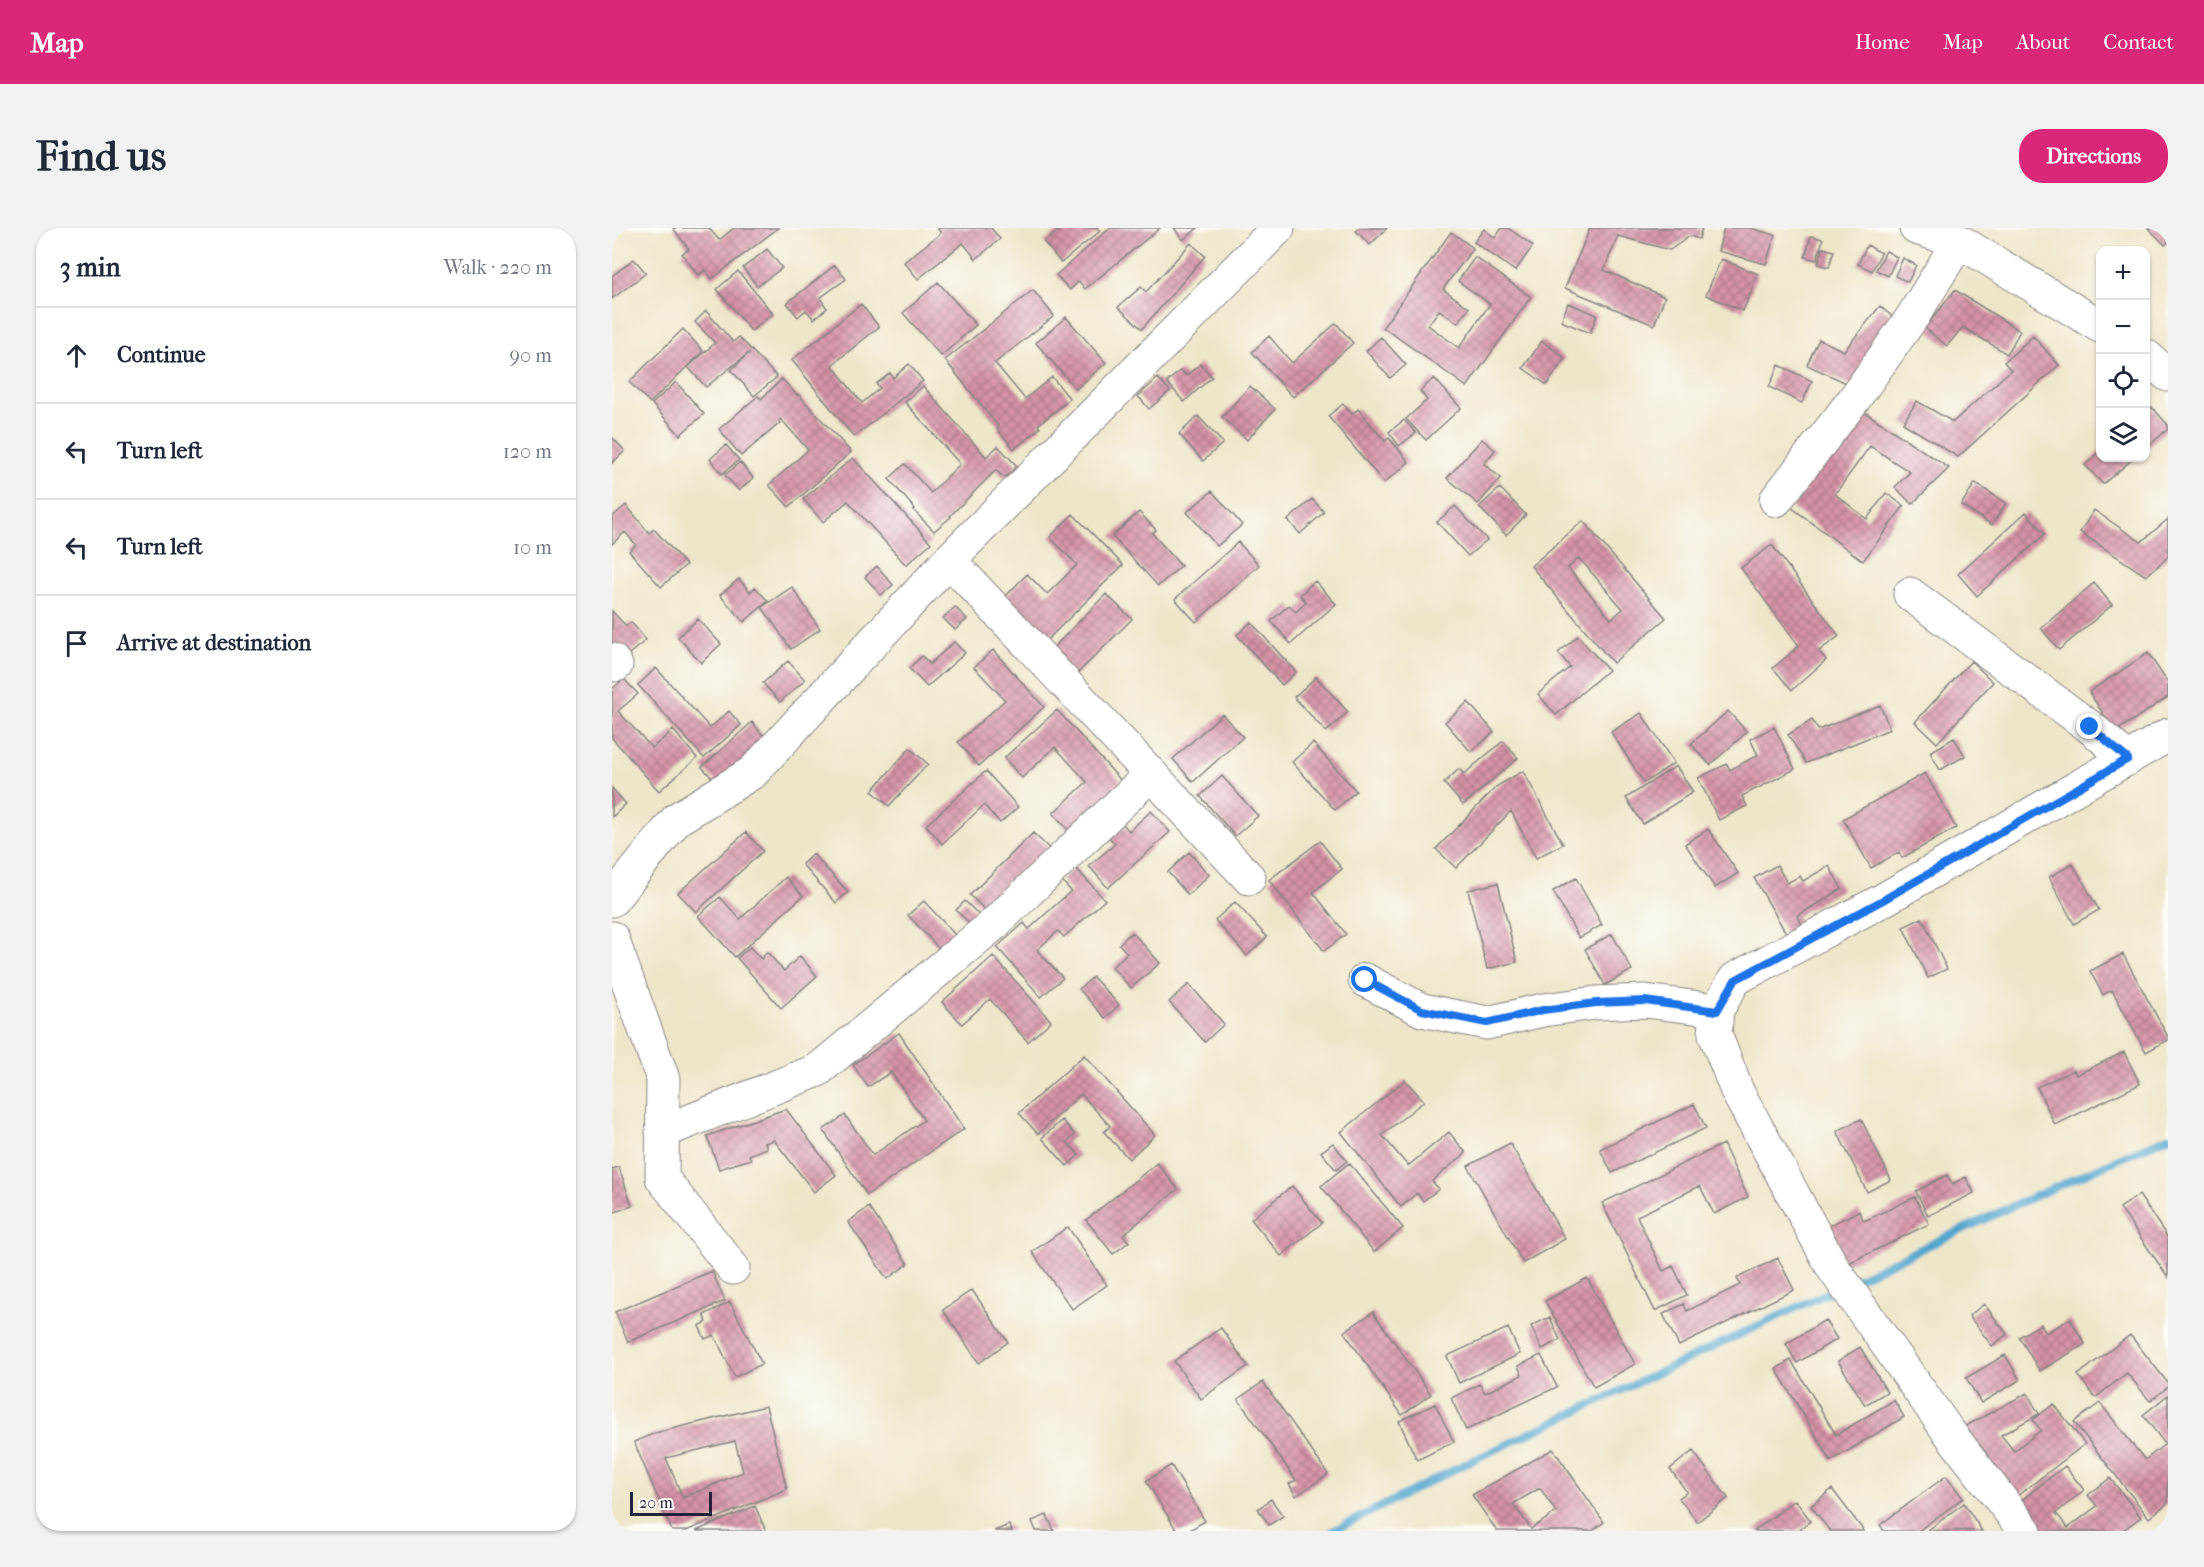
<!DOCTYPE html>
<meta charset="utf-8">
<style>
body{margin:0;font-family:"IM FELL French Canon",serif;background:#f2f2f3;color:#1f2937}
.controls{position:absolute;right:18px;top:18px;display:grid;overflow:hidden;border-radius:12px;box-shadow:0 2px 4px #0004}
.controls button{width:54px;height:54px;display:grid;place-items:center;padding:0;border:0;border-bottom:2px solid #e0e1e3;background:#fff;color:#1f2937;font:30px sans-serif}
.scale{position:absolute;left:18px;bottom:15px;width:82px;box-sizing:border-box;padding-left:6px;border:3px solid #22223b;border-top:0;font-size:16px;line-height:21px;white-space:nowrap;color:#22223b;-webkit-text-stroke:4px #fdfcf7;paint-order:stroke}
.stop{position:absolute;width:18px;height:18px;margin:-14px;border:4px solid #1a73e8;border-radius:50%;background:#fff}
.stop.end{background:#1a73e8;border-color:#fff;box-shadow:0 2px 6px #0008}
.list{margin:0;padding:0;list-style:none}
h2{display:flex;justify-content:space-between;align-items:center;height:78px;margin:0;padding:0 24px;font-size:26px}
h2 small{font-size:20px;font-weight:400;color:#747a83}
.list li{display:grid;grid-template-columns:39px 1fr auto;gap:18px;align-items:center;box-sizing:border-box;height:96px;padding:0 24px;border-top:2px solid #e0e1e3}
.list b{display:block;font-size:22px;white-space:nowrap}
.list em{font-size:20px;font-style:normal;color:#747a83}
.icon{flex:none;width:33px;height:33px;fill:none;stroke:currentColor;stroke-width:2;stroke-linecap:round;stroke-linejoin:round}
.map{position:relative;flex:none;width:1556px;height:1303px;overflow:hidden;border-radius:24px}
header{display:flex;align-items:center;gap:36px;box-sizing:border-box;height:84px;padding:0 30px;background:#db2777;color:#fff}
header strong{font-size:28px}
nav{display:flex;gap:33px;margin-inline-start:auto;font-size:21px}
.intro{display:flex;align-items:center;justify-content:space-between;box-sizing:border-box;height:144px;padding:0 36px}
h1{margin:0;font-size:42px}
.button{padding:15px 27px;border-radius:24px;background:#db2777;color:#fff;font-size:21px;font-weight:700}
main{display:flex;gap:36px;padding:0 36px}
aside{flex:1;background:#fff;border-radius:24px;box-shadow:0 2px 4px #0004}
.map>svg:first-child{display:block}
</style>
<header>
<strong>Map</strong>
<nav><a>Home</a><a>Map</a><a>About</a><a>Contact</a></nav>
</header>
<div class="intro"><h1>Find us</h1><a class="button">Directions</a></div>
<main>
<aside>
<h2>3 min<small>Walk · 220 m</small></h2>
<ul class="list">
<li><svg class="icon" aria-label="ahead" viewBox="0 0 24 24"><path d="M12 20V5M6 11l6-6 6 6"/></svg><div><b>Continue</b></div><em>90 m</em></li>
<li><svg class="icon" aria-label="left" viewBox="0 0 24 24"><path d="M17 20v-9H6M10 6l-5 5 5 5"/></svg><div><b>Turn left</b></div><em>120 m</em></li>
<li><svg class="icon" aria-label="left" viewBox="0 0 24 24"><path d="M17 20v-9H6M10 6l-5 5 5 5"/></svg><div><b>Turn left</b></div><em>10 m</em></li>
<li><svg class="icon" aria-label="arrive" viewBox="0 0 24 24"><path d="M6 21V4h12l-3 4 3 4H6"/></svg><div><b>Arrive at destination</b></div></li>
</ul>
</aside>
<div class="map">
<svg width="1556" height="1303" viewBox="0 0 1556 1303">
<defs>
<pattern id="building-cross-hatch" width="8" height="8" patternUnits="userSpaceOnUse" patternTransform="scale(1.5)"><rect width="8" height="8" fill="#d693a7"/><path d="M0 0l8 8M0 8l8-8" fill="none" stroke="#ad7889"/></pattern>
</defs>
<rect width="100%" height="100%" fill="#fdfcf7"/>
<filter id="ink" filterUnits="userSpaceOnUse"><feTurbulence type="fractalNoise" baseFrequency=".0167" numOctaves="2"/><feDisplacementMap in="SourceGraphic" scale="12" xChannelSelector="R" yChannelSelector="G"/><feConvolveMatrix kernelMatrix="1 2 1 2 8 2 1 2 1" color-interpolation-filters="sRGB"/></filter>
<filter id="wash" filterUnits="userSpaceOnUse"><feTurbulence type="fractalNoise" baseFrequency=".008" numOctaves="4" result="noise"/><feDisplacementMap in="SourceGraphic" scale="24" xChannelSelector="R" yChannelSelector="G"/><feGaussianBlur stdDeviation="1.35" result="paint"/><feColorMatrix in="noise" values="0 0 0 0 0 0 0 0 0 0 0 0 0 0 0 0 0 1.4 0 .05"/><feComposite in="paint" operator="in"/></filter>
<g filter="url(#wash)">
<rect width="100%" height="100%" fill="#eee6c9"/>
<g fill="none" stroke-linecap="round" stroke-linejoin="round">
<!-- stream -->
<path stroke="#52a6ce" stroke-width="8" d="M1240,1053L1401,978L1556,909
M721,1303L853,1236L1226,1060"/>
</g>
<g id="blocks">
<!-- building -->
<path fill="url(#building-cross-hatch)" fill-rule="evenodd" d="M61,0H97L107,12L122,0H166L100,51L93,42L86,47L70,26L77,21Z
M325,0H379L388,11L364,31L351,15L306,51L292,34L329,5Z
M450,0H485L488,3L449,35L432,14Z
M498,0H548L473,61L467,53L458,62L444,47Z
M562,0H586L571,12Z
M747,0H775L758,17L744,3Z
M890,0H896L921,18L903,43L862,14L872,1L883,10Z
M978,0H1090L1087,11L1078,8L1058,22L1006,8L992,42L1053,69L1042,97L953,60Z
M1112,0H1138L1163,7L1154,36L1106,23Z
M1536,0H1556V14L1553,17Z
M839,4L861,20L831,61L857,80L846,95L827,82L816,97L847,120L878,76L846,53L863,29L919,69L855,159L771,99Z
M1199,8L1211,11L1205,32L1193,29Z
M579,15L593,28L530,101L506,79L529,59L534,64Z
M1255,17L1269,25L1260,43L1246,36Z
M1211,20L1222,23L1217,39L1206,36Z
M155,21L170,40L145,58L131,40Z
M1274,23L1285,29L1276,48L1264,42Z
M1291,30L1304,37L1296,54L1283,48Z
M22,31L34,45L0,71V48Z
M1109,31L1146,46L1131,83L1094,67Z
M223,37L234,51L208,70L215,80L202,91L194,82L186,89L175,75Z
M126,43L161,86L139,103L105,61Z
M326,54L364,97L329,128L291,85Z
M421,62L442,88L383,135L413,171L440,149L458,171L426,197L428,200L402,221L385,201L387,199L333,132Z
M1343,62L1408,103L1395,126L1351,99L1335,118L1313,100Z
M956,75L985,87L978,105L949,93Z
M249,76L267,99L220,137L250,175L268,160L264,156L278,145L281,150L297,136L311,153L242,209L180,132Z
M1268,78L1290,97L1241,158L1195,137L1207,111L1232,123Z
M94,83L121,114L127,109L165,149L142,168L119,142L138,124L94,159L76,139L103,115L83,94Z
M454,89L494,135L464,161L424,115Z
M724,95L741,115L681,169L640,124L657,108L680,135Z
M71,101L91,123L38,175L17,154Z
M1421,108L1447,137L1346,229L1291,195L1305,173L1341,194L1399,142L1392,134Z
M769,109L794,137L778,150L754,123Z
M930,113L953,130L935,157L911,140Z
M588,136L600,149L572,174L555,154L569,142L574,148Z
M1167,137L1200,153L1190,175L1157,159Z
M546,150L558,163L537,181L526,168Z
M822,150L849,180L814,212L794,191L815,172L808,163Z
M170,151L185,167L186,166L239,224L177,279L157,257L196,222L169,191L167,193L168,195L129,228L107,201L146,168L149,171Z
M64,154L92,186L68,207L40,176Z
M311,158L374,229L386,218L405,238L392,250L384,242L338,288L339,289L322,303L301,282L303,281L277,251L293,236L319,265L348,236L293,174Z
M638,158L663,181L635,212L610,189Z
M731,176L740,186L746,181L773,213L777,210L797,234L772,255L716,188Z
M1540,179L1556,197V201L1534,220V185Z
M1251,183L1337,240L1300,276L1283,259L1298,244L1258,218L1223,266L1255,291L1274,265L1292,278L1251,333L1179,279Z
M586,188L611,215L591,233L567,206Z
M792,192L804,205L787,218L777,204Z
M0,209L13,223L0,235Z
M870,211L883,222L872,236L889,250L866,276L835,250Z
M114,217L127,232L110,246L98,231Z
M1488,223V230H1522L1491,256L1473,237Z
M241,230L319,315L294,337L236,273L211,294L191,271Z
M128,234L141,250L127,263L113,247Z
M1363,255L1394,275L1380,297L1349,277Z
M888,260L914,287L894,307L867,279Z
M600,263L630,297L605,318L575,284Z
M700,271L712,284L688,306L676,292Z
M14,277L37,305L42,301L74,337L49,359L17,323L24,317L13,304L0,316V289Z
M843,278L875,312L856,328L825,294Z
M1482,282L1529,314L1556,291V329L1534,348L1468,304Z
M527,284L544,302L540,305L569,338L546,358L500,308Z
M1414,284L1433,306L1365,368L1346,346Z
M461,286L511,337L429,418L387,375L415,346L435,366L465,337L438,309Z
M971,293L1054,390L1001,435L919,338ZM967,330L1011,381L999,391L956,340Z
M626,314L647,337L584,394L563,371Z
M1160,317L1227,408L1207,423L1214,432L1180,462L1161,440L1187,418L1129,340Z
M265,338L281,357L269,367L253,349Z
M127,351L138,364L143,359L156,373L132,394L108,367Z
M703,353L724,376L679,416L659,393L677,377L684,384L694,374L688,367Z
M1482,355L1500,377L1447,422L1429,400Z
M180,359L208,401L179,421L150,379Z
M494,366L520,391L462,449L437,424Z
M343,379L355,391L343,402L331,390Z
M0,383L14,398L19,394L34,412L12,430L0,416Z
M86,391L109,416L89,435L66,409Z
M639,394L684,444L670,457L625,407Z
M966,408L996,442L944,487L926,466L958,439L946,425Z
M342,414L353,425L315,459L297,440L310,428L318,436Z
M381,422L432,479L367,538L346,514L393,472L362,439Z
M1536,425L1556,455V469L1503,504L1477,464Z
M176,433L193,452L168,474L151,455Z
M1359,433L1381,454L1325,515L1303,494Z
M44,440L98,500L117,483L129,497L92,530L26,457Z
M704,449L736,484L714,504L682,469Z
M12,451L26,466L6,483L40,520L61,502L85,530L47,563L0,510V461Z
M856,474L882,504L859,524L833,494Z
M1268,477L1278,501L1194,535L1176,507L1200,492L1206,502Z
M445,482L513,557L459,605L441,585L475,554L443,519L410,550L392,530Z
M1116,483L1135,504L1098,537L1079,516Z
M1029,485L1062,535L1032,555L999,504Z
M610,486L631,509L581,554L561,531Z
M140,494L156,513L107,557L90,539Z
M1162,499L1183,541L1130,568L1135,578L1107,592L1086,550L1115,536L1118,542L1146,527L1138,511Z
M1342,510L1353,528L1328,542L1318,524Z
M891,513L906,530L851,577L832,555L847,541L852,546Z
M701,515L744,563L723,582L680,534Z
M298,520L316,536L277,578L260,563Z
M1064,538L1081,564L1031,596L1014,570Z
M374,543L406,579L388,595L372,577L330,616L314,597Z
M911,543L951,616L924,630L899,583L844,640L824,621L885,558Z
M1313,545L1344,600L1290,630L1287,624L1259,640L1231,591Z
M610,548L646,588L623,608L588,568Z
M0,560L14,576L0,589Z
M539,583L558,604L496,660L477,638L503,616L496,608L510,595L517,603Z
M1096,601L1126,645L1103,660L1073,616Z
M134,604L151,623L84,684L66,665Z
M421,605L441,624L378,687L358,667Z
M708,613L730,641L701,664L734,706L712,723L657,652Z
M577,624L597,647L576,667L556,644Z
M201,626L236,664L224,675L190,636Z
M1461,636L1487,682L1462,696L1437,649Z
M1165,637L1175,655L1188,648L1191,653L1217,638L1230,661L1185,688L1190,696L1174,705L1142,650Z
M463,639L493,672L452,709L446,703L425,722L451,750L429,769L385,719L412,695L417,701L459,663L449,652Z
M174,649L191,668L123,729L86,688L108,669L128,691Z
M964,650L990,697L967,710L941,663Z
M886,655L905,734L875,741L856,662Z
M312,673L345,709L329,723L296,687Z
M353,673L374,694L365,703L344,682Z
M623,674L655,709L635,728L603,692Z
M1310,690L1335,741L1316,750L1291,699Z
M520,704L548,735L519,760L500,739L515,725L507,716Z
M1000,706L1020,742L993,757L973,721Z
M138,719L149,731L155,724L172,743L188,728L205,748L169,780L125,730Z
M1511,726L1556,809V812L1534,824L1500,762L1491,767L1478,743Z
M381,728L439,793L416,814L378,771L350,796L330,774Z
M481,749L507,777L493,790L467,761Z
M577,756L612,796L593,814L557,774Z
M287,805L352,901L255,967L211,902L233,887L261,927L312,892L279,844L256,859L241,837Z
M1512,824L1528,856L1443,897L1425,859L1462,842L1464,847Z
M472,827L543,907L517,931L492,904L498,898L469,866L426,906L407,885Z
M793,852L812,873L770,907L796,938L837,904L854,925L820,953L827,961L811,973L805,965L789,979L729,904Z
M1082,876L1094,900L1000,945L988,921Z
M174,881L224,947L202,964L162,912L153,915L155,920L137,927L139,931L107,941L95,908Z
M1249,891L1279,952L1255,964L1225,903Z
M450,892L463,907L455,914L467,927L455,938L430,910Z
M721,915L735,933L724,942L709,924Z
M898,915L953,1011L911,1035L856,938Z
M1111,916L1136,969L1102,986L1088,958L1025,988L1051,1043L1061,1038L1075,1067L1043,1083L990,975Z
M545,935L566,961L511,1007L517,1014L501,1026L474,992Z
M737,935L791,1000L762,1024L709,958Z
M7,939L20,978L0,985V941Z
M1335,947L1340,956L1354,949L1362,965L1316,988L1304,963Z
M680,958L710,995L669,1028L639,991Z
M1527,967L1556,1010V1049L1508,980Z
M1303,969L1317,996L1233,1037L1214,999L1247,983L1252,993Z
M257,979L296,1036L275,1051L236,994Z
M456,999L495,1057L460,1081L420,1024Z
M1166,1030L1182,1062L1067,1118L1051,1086L1072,1076L1075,1083L1128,1057L1125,1050Z
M100,1043L113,1073L16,1114L3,1084Z
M975,1050L1023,1136L982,1159L933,1073Z
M360,1062L396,1114L367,1135L331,1082Z
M118,1074L150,1136L123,1149L102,1107L93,1111L87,1098L95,1094L92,1087Z
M1372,1076L1395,1106L1380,1118L1357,1088Z
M761,1084L819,1166L790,1187L732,1104Z
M938,1089L948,1112L930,1121L919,1098Z
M1458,1091L1473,1116L1428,1143L1407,1109L1429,1096L1434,1105Z
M1213,1092L1225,1111L1185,1135L1174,1116Z
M609,1100L636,1138L589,1171L562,1133Z
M896,1100L908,1126L847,1155L835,1128Z
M1518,1107L1556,1155V1159L1538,1173L1515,1145L1483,1170L1466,1147Z
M1248,1119L1275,1164L1253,1177L1226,1133Z
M929,1127L945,1159L854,1202L839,1170L868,1156L873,1165L910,1147L906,1138Z
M1393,1127L1408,1152L1369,1175L1354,1150Z
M1179,1132L1224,1207L1282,1172L1292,1189L1219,1233L1164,1141Z
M651,1154L716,1246L684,1268L677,1256L684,1252L626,1171Z
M1415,1165L1427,1186L1389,1207L1402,1223L1429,1202L1421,1192L1442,1176L1473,1216L1405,1268L1352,1199Z
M1556,1167V1275L1537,1290L1462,1194L1488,1175L1533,1232L1553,1216L1531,1187Z
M823,1176L842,1214L805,1232L787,1193Z
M154,1178L175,1261L74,1303H60L22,1214L43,1205ZM123,1213L131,1244L71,1270L54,1230Z
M941,1221L992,1294L980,1303H885L860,1267ZM928,1260L944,1284L919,1301L901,1276Z
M1081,1223L1116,1270L1085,1294L1067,1270L1075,1264L1058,1241Z
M559,1237L593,1293L576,1303H565L534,1253Z
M1453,1238L1472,1262L1444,1285L1456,1300L1485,1278L1476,1267L1498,1250L1529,1289L1510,1303H1422L1402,1278Z
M1334,1248L1351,1270L1306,1303H1272L1268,1297Z
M1220,1261L1252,1303H1218L1199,1278Z
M659,1271L671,1288L657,1297L646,1281Z
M1183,1272L1199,1293L1186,1303H1142Z
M1352,1275L1370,1303H1315Z
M143,1278L154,1303H84Z
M435,1287L442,1303H424L420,1293Z
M397,1297L400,1303H382Z"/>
</g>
</g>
<g filter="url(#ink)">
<use href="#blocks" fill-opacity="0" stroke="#888482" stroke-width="1.5"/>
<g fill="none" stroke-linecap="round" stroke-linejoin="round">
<defs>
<path id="minor" d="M1304,0L1347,13L1488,98
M1534,128L1556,147
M1164,272L1243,170L1301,88L1347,13
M337,332L637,650
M1298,366L1478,499L1516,531
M0,432L4,437
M0,672L65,591L141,544L337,332L666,0
M0,710L51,851L50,950L121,1040
M753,752L810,782L875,795L931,782L984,775L1033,773L1105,782
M50,904L206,842L382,696L538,547
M1413,1303L1336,1203L1221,1040L1125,863L1103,806L1105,782L1123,751L1271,672L1556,507"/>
</defs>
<!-- minor casing -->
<use href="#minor" stroke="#888482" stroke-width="35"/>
<!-- minor -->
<use href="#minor" stroke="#fff" stroke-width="33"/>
</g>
</g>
<g fill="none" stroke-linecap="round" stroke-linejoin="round" filter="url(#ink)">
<!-- route -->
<path stroke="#1a73e8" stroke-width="8" d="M753,752L810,782L875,795L931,782L984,775L1033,773L1105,783L1123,752L1271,672L1516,531L1478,499"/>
</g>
</svg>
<div class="controls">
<button>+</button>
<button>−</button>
<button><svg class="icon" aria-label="locate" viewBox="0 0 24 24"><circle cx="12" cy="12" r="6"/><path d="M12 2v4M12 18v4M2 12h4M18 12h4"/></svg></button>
<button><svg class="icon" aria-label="layers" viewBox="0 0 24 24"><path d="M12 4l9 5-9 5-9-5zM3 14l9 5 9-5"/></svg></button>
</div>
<div class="scale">20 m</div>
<div class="stop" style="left:753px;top:752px"></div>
<div class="stop end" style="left:1478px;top:499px"></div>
</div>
</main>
